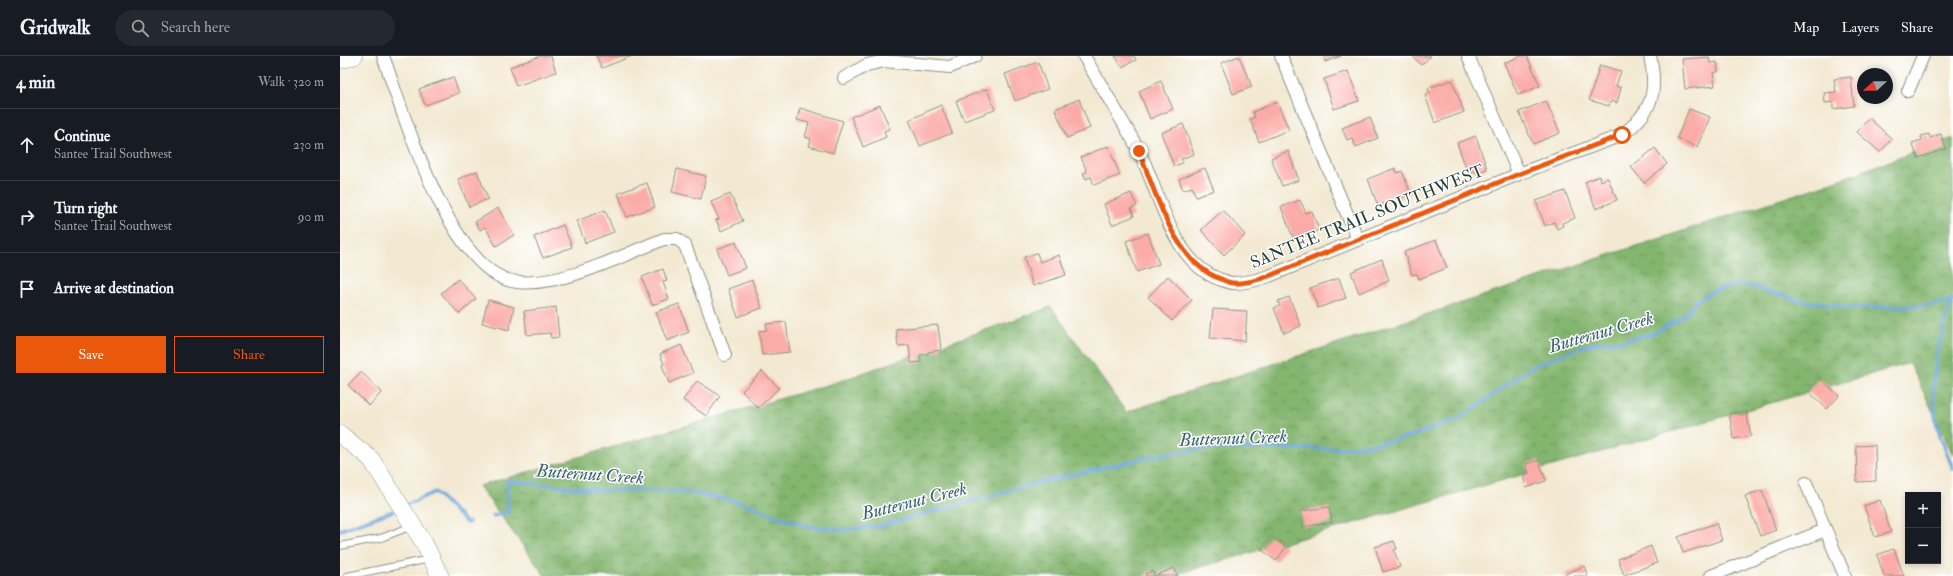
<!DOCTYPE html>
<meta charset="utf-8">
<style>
body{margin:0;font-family:"IM FELL Double Pica",serif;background:#242831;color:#f1f3f6}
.controls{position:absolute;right:12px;bottom:12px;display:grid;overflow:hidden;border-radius:0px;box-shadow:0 2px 6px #0003}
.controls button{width:36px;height:36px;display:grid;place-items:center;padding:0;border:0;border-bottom:1px solid #363941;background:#171b24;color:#f1f3f6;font:20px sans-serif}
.compass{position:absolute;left:1517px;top:12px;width:36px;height:36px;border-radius:50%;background:#171b24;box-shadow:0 2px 6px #0003;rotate:249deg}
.stop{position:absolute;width:12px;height:12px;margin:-9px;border:3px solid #ea580c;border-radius:50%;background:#fff}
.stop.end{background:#ea580c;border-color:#fff;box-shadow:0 1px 4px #0008}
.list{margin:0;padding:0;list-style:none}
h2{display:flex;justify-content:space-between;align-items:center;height:52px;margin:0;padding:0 16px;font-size:17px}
h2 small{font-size:13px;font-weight:400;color:#9ea1a6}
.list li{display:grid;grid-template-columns:26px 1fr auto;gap:12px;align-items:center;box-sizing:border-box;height:72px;padding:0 16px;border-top:1px solid #363941}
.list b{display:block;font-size:15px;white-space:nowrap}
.list p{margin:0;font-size:13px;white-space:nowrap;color:#9ea1a6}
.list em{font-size:13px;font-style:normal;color:#9ea1a6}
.actions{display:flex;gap:8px;padding:12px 16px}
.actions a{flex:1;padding:9px 0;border:1px solid #ea580c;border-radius:0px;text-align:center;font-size:14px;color:#ea580c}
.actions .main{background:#ea580c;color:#fff}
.icon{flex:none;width:22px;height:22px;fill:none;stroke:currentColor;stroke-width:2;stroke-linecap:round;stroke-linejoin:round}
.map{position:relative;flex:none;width:1613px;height:520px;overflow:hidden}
header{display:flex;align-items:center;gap:24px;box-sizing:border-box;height:56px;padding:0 20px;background:#171b24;border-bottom:1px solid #363941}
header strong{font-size:19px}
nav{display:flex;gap:22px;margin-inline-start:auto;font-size:14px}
.search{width:280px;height:36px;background:#242831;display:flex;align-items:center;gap:10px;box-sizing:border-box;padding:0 14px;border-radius:22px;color:#9ea1a6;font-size:15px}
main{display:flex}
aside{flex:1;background:#171b24}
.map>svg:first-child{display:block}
</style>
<header>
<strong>Gridwalk</strong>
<div class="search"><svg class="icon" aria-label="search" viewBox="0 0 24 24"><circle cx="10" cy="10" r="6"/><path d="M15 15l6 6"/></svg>Search here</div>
<nav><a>Map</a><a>Layers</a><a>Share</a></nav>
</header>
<main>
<aside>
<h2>4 min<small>Walk · 320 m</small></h2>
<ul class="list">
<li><svg class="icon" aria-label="ahead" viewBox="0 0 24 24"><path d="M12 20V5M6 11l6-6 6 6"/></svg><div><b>Continue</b><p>Santee Trail Southwest</p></div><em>230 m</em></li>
<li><svg class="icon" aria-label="right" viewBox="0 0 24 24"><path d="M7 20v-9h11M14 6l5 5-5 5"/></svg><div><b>Turn right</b><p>Santee Trail Southwest</p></div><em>90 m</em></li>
<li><svg class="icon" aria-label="arrive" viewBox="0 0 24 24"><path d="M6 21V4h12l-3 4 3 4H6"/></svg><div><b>Arrive at destination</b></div></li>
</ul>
<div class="actions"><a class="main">Save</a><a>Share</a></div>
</aside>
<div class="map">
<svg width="1613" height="520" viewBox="0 0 1613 520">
<defs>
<pattern id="forest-crowns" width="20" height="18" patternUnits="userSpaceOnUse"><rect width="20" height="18" fill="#84b670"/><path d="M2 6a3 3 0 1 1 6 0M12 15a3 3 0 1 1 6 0" fill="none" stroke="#6b955d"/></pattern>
</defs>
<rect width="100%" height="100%" fill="#fff"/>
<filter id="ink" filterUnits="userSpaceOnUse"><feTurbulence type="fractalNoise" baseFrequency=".025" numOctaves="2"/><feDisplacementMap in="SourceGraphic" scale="8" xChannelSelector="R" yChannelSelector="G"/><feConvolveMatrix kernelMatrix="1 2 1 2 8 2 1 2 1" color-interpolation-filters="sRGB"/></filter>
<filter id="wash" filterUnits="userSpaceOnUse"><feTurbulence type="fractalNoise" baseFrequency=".012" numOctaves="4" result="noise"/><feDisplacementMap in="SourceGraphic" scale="16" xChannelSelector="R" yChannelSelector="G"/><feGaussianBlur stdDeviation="0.9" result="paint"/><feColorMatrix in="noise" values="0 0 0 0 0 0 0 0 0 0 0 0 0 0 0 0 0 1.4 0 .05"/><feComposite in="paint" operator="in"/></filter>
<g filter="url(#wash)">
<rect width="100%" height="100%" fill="#f3e9d2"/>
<!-- forest -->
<path fill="url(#forest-crowns)" stroke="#527a52" d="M1613,82V399L1570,307L830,520H205L139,430L494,327L711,251L786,356L1484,129Z"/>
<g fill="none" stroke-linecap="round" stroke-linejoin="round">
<!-- stream -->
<path stroke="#6ba4da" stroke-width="3.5" d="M1610,246C1599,287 1587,327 1597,370C1601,385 1608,399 1613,413
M66,449L95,436L127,467L129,466
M153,460L168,456L167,425L256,434L346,436L400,446L417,452L433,459L468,470L503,474L522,472L540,470L701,426L818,399L872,392L998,393L1034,388L1069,381L1120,362L1194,310L1244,290L1261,286H1279L1315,277L1345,259L1356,245L1371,236L1389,230L1407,229L1458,244L1512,252L1582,250L1613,245
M0,474L53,455"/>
</g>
<g id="blocks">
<!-- building -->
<path fill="#fbaca8" d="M201,0H211L216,16L176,30L170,11Z
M256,0H292L262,12Z
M775,0H794L796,4L782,11Z
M899,0L912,31L893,38L881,7Z
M983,0H1001L985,6Z
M1073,0H1091L1081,9Z
M1181,0H1187L1200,30L1178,39L1164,7Z
M1369,1L1370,7L1377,6L1378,16L1373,17L1375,30L1345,33L1342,3Z
M698,6L708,33L675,45L665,18Z
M1260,9L1281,15L1276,30L1281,32L1277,47L1271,45L1269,50L1249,44Z
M1008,15L1019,45L994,53L984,23Z
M113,21L119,37L85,49L79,33Z
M1511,21L1514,50L1493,53V46L1485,47L1484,37L1496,36L1494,23Z
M1112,24L1124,56L1095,67L1085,39L1090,37L1088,32Z
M821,25L833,53L810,63L799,35Z
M647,33L655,54L624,65L616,45Z
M739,43L750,72L727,82L715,53Z
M1206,45L1220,77L1193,88L1179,56Z
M937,46L949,74L919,86L910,63L915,61L913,56Z
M540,49L550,73L544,75L546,81L523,91L511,61Z
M601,49L612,77L580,90L569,64Z
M460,52L503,65L493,97L469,90L471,83L465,81L469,67L457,64Z
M1349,53L1370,61L1357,91L1337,82Z
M1030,61L1038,82L1016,91L1012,82L1007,84L1002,72Z
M1529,62L1552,83L1540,96L1517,76Z
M843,68L854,98L841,103L843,107L834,110L821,77Z
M1589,78L1590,82L1601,78L1606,93L1578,102L1572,87L1582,84L1581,80Z
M1136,80L1147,113L1136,117L1135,114L1128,117L1117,87Z
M768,90L780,119L754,129L751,121L746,123L743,117L747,116L741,101Z
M1315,92L1327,108L1304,127L1291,111Z
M948,95L959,124L942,130L931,102Z
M865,112L874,134L856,141L852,131L843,134L839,123Z
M1055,112L1057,117L1062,115L1071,138L1038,150L1028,123Z
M337,113L366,120L361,143L332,136Z
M137,115L148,143L129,151L118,123Z
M1259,120L1261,125L1268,122L1277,144L1256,153L1245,126Z
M307,127L315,151L287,161L278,137Z
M1225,135L1235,162L1222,167L1223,170L1217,173L1214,166L1205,170L1196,145Z
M791,137L797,150L791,152L794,160L772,169L764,148Z
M390,138L403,165L381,175L376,164L379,163L371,146Z
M960,144L966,157L972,155L979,174L954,184L941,151Z
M158,152L174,179L156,190L145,171L140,174L135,166Z
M265,154L274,176L245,187L237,165Z
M883,154L905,179L884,199L861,174Z
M223,169L232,191L203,202L194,181Z
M808,177L819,208L797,216L786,185Z
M1096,184L1107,212L1079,223L1077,218L1072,219L1064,196Z
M396,186L406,212L387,219L377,193Z
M697,197L700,206L719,199L726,219L693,230L684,201Z
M1042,203L1049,225L1019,237L1011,216Z
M323,213L327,225L323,226L329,243L312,249L302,221Z
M828,220L852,244L832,265L808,241Z
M999,222L1006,242L978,252L970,232Z
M118,223L136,243L119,258L101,237Z
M412,224L422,252L398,261L388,233Z
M949,241L961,270L944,277L934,252L940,250L938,245Z
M148,244L174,251L169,274L142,267Z
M339,248L349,276L327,285L316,256Z
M216,251L219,281L211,282L210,277L187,279L184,255Z
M873,253L907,255L905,285L870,282Z
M446,266L450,296L422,299L419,275L427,274L426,268Z
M598,269L601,294L588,296V298L580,299L581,306L571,307L569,289L558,290L556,273Z
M341,289L353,317L329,327L322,309L324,308L320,298Z
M422,315L439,332L418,352L402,335Z
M21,316L42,336L29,350L8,329Z
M1480,322L1499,340L1487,353L1468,335Z
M357,325L380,340L366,360L343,344Z
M1406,355L1411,380L1394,383L1389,358Z
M1535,389L1536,425L1517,426L1516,390Z
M1199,404L1206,425L1186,432L1183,419L1189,417L1186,408Z
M1422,434L1436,474L1420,480L1405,440Z
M1540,444L1551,476L1535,481L1524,450Z
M989,451L992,466L963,471L961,455Z
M1376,467L1382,484L1343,497L1338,481Z
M931,480L946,491L936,505L921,493Z
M1054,485L1057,493L1054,494L1060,511L1043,516L1035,491Z
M1311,490L1317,507L1284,519L1278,503Z
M1554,493L1564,520H1544L1537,499Z
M1244,510L1248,520H1221Z
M834,512L838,520H806L805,518L813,515L815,520Z"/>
</g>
</g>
<g filter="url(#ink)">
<use href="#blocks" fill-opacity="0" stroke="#899383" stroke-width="1"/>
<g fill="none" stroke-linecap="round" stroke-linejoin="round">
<defs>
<path id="lane" d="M0,490L41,482L72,470
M7,520L90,503"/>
<path id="street" d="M43,0C63,55 110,219 177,226C222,231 283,199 324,183H337L345,189L385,299
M744,0C762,32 782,63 799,95C819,135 832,206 879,223C883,224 889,227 893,227C905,227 918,224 929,220L1184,116L1282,79C1312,56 1318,37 1310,0
M941,0L1018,184
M1128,0L1179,118
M504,22L527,9L544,5L610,11L635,0
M1568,35L1583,0
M1466,427L1505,520
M1371,520L1485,474"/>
<path id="secondary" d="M0,4L14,0
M0,378L31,403L84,487L100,520"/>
</defs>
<!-- lane casing -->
<use href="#lane" stroke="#899383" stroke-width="8"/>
<!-- street casing -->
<use href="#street" stroke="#899383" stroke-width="14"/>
<!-- secondary casing -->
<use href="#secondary" stroke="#899383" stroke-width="18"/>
<!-- lane -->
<use href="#lane" stroke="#fff" stroke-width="6"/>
<!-- street -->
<use href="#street" stroke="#fff" stroke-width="12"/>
<!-- secondary -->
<use href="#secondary" stroke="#fff" stroke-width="17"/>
</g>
</g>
<g fill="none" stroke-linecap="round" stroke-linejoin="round" filter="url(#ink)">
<!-- route -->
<path stroke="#ea580c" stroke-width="5" d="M799,95C816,137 834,207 881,223C885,225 889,227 893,227C905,228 918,224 929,220L1184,116L1282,79"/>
</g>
<g text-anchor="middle" stroke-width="3" stroke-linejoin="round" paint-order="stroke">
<!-- street labels -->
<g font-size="17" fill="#1f3d34" stroke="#fff">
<text transform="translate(1027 160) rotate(-22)" y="6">SANTEE TRAIL SOUTHWEST</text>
</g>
<!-- water labels -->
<g font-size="18" font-style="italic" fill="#3a616e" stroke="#fff">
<text transform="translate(1261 276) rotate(-16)" y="6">Butternut Creek</text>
<text transform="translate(893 382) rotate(-2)" y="6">Butternut Creek</text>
<text transform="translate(250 418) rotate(4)" y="6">Butternut Creek</text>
<text transform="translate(574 445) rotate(-14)" y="6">Butternut Creek</text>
</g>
</g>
</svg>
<div class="controls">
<button>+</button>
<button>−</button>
</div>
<svg class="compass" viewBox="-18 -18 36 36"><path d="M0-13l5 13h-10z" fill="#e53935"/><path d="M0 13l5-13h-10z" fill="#9ea1a6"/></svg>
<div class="stop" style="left:1282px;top:79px"></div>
<div class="stop end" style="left:799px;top:95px"></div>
</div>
</main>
